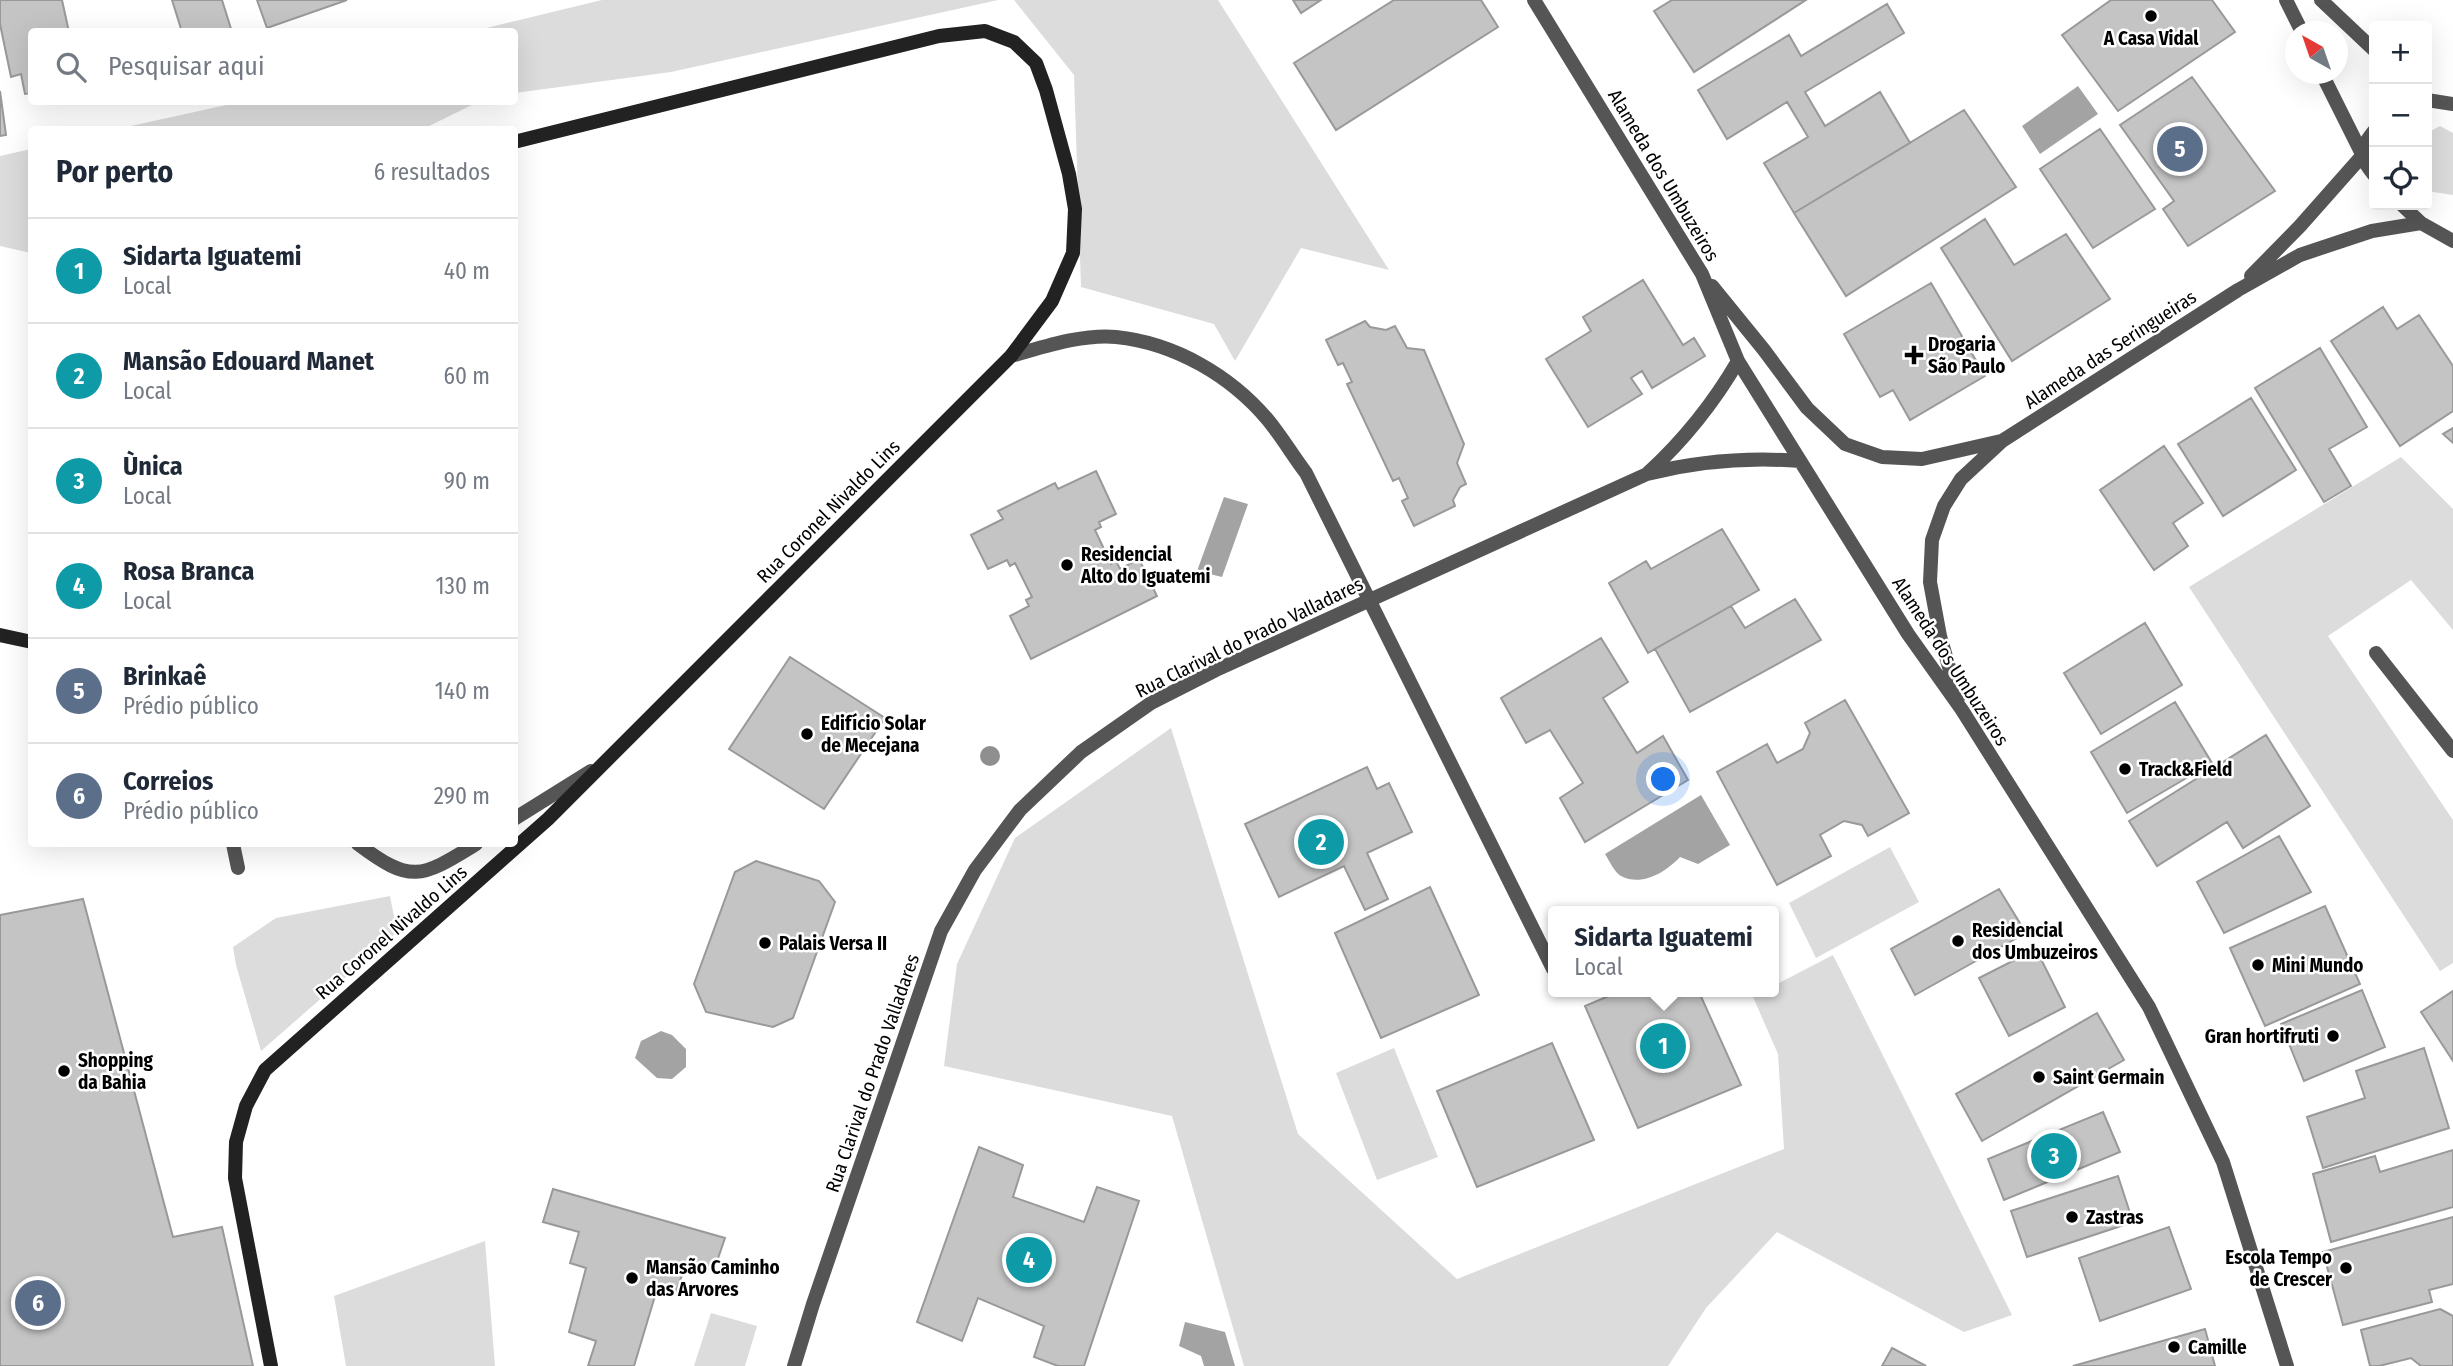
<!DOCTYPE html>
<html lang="pt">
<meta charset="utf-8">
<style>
body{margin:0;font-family:"Fira Sans Condensed",sans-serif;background:#f6f6f7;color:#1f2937}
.controls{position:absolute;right:21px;top:21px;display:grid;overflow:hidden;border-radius:7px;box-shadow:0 7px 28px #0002}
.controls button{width:63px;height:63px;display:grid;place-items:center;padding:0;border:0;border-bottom:2px solid #e0e1e3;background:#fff;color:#1f2937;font:35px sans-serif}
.compass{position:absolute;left:2285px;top:21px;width:63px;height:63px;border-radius:50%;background:#fff;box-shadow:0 7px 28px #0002;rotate:320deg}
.you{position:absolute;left:1664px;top:780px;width:24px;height:24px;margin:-18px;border:5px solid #fff;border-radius:50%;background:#1a73e8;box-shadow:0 0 0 10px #1a73e833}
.badge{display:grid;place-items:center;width:46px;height:46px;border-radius:50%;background:#000;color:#fff;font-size:23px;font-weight:700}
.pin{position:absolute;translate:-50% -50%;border:4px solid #fff;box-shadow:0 2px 7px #0006}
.popup{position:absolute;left:1548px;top:906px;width:231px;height:91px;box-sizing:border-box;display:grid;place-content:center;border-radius:7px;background:#fff;filter:drop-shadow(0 2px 5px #0005);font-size:23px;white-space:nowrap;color:#747a83}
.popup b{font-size:26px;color:#1f2937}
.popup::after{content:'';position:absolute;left:50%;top:100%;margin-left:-14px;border:14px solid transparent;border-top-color:#fff}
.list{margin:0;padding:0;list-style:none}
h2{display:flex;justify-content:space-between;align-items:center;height:91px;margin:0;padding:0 28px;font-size:30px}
h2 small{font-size:23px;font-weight:400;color:#747a83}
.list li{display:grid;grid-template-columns:46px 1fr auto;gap:21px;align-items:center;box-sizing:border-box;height:105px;padding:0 28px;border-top:2px solid #e0e1e3}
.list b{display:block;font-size:26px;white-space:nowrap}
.list p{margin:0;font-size:23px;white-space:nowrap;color:#747a83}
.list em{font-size:23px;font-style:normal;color:#747a83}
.icon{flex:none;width:38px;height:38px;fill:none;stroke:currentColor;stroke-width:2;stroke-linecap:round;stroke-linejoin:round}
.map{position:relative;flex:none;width:2453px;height:1366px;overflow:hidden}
.search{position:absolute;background:#fff;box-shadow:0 7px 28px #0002;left:28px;top:28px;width:490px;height:77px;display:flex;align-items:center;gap:18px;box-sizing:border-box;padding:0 24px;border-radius:7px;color:#747a83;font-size:26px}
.panel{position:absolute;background:#fff;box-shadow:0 7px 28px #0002;left:28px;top:126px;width:490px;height:721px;border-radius:7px}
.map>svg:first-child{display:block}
</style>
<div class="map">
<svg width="2453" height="1366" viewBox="0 0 2453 1366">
<rect width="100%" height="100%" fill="#fff"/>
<!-- green -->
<path fill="#dcdcdc" d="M602,0H998L671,72L515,93L514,32L474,31Z
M1014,0H1218L1389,270L1301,248L1235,361L1214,324L1081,287L1074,75Z
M240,102H478L423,129H117Z
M2440,126L2453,133V195L2427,191V133Z
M31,149H32L31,253L0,246V156Z
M2401,457L2453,509V630L2411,580L2328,636L2453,820V963L2440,971L2189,587Z
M1171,728L1298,1134L1457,1279L1784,1149L1778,1054L1753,997L1763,992H1773V986L1833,955L2012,1315L1964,1332L1777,1232L1706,1308L1668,1366H1244L1172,1116L944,1066L957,964L1015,838Z
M1890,847L1919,902L1816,958L1789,903Z
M390,896L397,932L261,1051L236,965L233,947L276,918Z
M1394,1048L1438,1157L1377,1180L1336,1073Z
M485,1241L495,1366H346L334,1296Z
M711,1313L757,1326L745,1366H694Z"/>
<!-- water -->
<path fill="#a3a3a3" d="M2078,86L2098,114L2040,154L2022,126Z
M1224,497L1248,504L1222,577L1197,571Z
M1701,795L1730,845L1698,864L1680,857C1666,872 1642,887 1621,876C1614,872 1609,860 1605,854Z
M661,1031L672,1035L686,1049V1067L672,1079L657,1078L635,1058L641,1041Z
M1185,1322L1225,1332L1235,1366H1204L1201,1356L1179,1346Z"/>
<!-- building -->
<path fill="#c4c4c4" stroke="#999" stroke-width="2" d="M0,0H62L69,32H32V93L25,94L21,74L11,77L0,24Z
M172,0H222L232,32H182Z
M257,0H347L267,28Z
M1293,0H1321L1301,13Z
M1394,0H1481L1498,27L1336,130L1294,63Z
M1672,0H1806L1694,72L1654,11Z
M2111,0H2212L2235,32L2118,111L2062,35Z
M1887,4L1904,33L1805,92L1825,126L1880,92L1910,143L1794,213L1764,163L1808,137L1787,102L1727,139L1698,90L1789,35L1801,56Z
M2192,77L2275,191L2188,246L2163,209L2174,201L2120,125Z
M0,91L6,135L0,136Z
M1964,110L2016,187L1846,296L1794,213Z
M2100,129L2155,209L2093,248L2040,169Z
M1985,219L2014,265L2066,234L2110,299L2012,361L1941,248Z
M1643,280L1683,345L1694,338L1705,356L1652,388L1642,371L1631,378L1642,394L1588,427L1546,359L1591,331L1583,317Z
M1931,283L1985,376L1910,420L1893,390L1880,397L1844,334Z
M2383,307L2397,329L2419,315L2453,366V411L2400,446L2331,341Z
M1365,321L1370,327L1386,330L1395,326L1407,348L1424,350L1464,444L1457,463L1466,484L1460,487L1453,500L1455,506L1414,526L1402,501L1408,498L1399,478L1393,481L1347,384L1352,382L1343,363L1338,365L1326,340Z
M2320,348L2367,427L2329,449L2351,486L2324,502L2255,388Z
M2251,398L2296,470L2223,516L2178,444Z
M2453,428V443L2443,434Z
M2164,446L2203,503L2173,523L2188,546L2154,570L2100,490Z
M1096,471L1116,514L1099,522L1101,527L1095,530L1111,564L1116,561L1120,569L1139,559L1157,596L1031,659L1010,616L1029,606L1026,600L1032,597L1015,563L1010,566L1007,560L988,569L971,535L1003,519L998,511L1055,483L1058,489Z
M1722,529L1759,590L1648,653L1609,583L1646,561L1651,569Z
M1795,599L1821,640L1690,712L1655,649L1731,606L1745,628Z
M2145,623L2182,685L2101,734L2064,673Z
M1601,638L1628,682L1603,698L1637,753L1663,736L1688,780L1585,842L1560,798L1583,783L1550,730L1526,743L1501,698Z
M790,657L885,718L824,809L729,749Z
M1845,700L1909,813L1868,836L1862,825L1844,821L1820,835L1831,856L1777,885L1717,772L1767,744L1777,763L1803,749L1810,733L1805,723Z
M2175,702L2212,763L2127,813L2091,752Z
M2266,735L2310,806L2243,848L2227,822L2157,866L2129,821Z
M1367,767L1377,789L1389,783L1412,832L1367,853L1388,899L1365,910L1344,866L1279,897L1245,824Z
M2279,836L2311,892L2224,933L2197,882Z
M756,861L819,881L835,902L793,1018L773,1027L706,1012L694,984L735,872Z
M1430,887L1479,995L1381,1038L1335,933Z
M1999,889L2026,933L1915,995L1891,949Z
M83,899L173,1237L222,1227L253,1366H0V915Z
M2325,906L2360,984L2265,1026L2230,948Z
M2036,949L2065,1007L2009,1036L1979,978Z
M2362,990L2385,1047L2304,1081L2281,1024Z
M2453,991V1061L2421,1012Z
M1618,992H1699L1741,1085L1638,1128L1585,1006Z
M2097,1013L2124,1060L1982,1141L1956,1094Z
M1552,1043L1594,1140L1477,1187L1437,1091Z
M2424,1048L2449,1128L2323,1168L2307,1117L2365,1098L2356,1071Z
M2103,1112L2120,1152L2004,1200L1988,1159Z
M979,1147L1023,1165L1013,1197L1084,1222L1097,1187L1139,1201L1084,1366H1058L1034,1357L1044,1326L978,1298L962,1341L917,1322Z
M2453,1150V1207L2331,1242L2313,1174L2375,1156L2380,1172Z
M2118,1176L2133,1222L2027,1257L2011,1211Z
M553,1189L725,1238L714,1270L686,1264L676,1292L658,1286L634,1366H588L596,1341L569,1332L586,1268L570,1263L579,1232L543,1222Z
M2453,1217V1284L2429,1290L2432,1302L2343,1325L2323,1252Z
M2169,1227L2191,1289L2100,1321L2079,1258Z
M2440,1309L2453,1316V1366H2421L2411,1358L2379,1366H2370L2361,1330Z
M2205,1329L2215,1366H2073Z
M1892,1348L1926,1366H1882Z"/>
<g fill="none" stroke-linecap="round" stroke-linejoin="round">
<!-- lane -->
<path stroke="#555" stroke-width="14" d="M514,819L591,771
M233,844L238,868
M358,844C412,885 422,877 476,844"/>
<!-- street -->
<path stroke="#555" stroke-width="14" d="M1534,0L1702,274L1738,361L1908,634L1962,710L2149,1007L2223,1162L2287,1366
M2286,0L2302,32
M2321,0L2374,50
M2322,74L2361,152
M2427,100L2453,104
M2374,131C2358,151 2359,156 2374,175
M2402,205L2421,223L2453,241
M2251,276L2300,226L2362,156
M1712,286L1764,350L1807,408L1845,444L1882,457L1922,459L2001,441
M1011,356C1044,347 1081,334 1116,337C1175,343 1231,376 1268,420C1282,437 1293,456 1306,473L1553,969
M1648,473C1685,439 1713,404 1738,361
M2376,653L2453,751
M1958,698L1940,636L1930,582L1932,540L1944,506L1961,479L2002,441L2238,290L2300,255L2372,231L2421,223
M794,1366L813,1304L941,931L975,870L1020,810L1081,752L1151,703L1216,670L1647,474C1698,461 1747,457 1800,461"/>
<!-- secondary -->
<path stroke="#222" stroke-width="14" d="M0,635L32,642
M271,1366L235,1178L236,1142L246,1106L265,1070L548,819L1011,356L1052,301L1073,253L1075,209L1069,174L1046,90L1036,63L1014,42L985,31L939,36L514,142"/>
</g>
<!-- trees -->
<circle fill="#8f8f8f" cx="990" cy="756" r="10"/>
<!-- markers -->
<g fill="#000" stroke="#fff" stroke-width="2.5">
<circle cx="2151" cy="16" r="7"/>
<path d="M1910.5 344.5h7v7h7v7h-7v7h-7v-7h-7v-7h7z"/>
<circle cx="1067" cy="565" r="7"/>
<circle cx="807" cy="734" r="7"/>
<circle cx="2125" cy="769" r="7"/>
<circle cx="1958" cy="941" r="7"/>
<circle cx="765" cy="943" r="7"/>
<circle cx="2258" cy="965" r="7"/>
<circle cx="2333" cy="1036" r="7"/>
<circle cx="64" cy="1071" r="7"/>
<circle cx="2039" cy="1077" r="7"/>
<circle cx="2072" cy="1217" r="7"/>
<circle cx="2346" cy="1268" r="7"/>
<circle cx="632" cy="1278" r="7"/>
<circle cx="2174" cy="1347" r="7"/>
</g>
<g text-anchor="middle" stroke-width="5" stroke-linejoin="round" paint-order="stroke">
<!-- poi labels -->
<g font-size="19" font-weight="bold" fill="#000" stroke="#fff" text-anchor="start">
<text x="2151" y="45" text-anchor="middle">A Casa Vidal</text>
<text x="1928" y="351">Drogaria<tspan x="1928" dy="22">São Paulo</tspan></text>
<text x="1081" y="561">Residencial<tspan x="1081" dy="22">Alto do Iguatemi</tspan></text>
<text x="821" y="730">Edifício Solar<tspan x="821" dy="22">de Mecejana</tspan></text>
<text x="2139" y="776">Track&amp;Field</text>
<text x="1972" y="937">Residencial<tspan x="1972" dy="22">dos Umbuzeiros</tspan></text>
<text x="779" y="950">Palais Versa II</text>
<text x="2272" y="972">Mini Mundo</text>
<text x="2319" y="1043" text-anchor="end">Gran hortifruti</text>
<text x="78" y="1067">Shopping<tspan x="78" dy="22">da Bahia</tspan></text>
<text x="2053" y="1084">Saint Germain</text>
<text x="2086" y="1224">Zastras</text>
<text x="2332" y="1264" text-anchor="end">Escola Tempo<tspan x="2332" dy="22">de Crescer</tspan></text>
<text x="646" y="1274">Mansão Caminho<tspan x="646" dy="22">das Arvores</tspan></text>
<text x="2188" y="1354">Camille</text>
</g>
<!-- street labels -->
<g font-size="19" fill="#000" stroke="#fff">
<text transform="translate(1664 175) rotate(59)" y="7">Alameda dos Umbuzeiros</text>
<text transform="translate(2110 349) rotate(-33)" y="7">Alameda das Seringueiras</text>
<text transform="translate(828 511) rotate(-45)" y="7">Rua Coronel Nivaldo Lins</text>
<text transform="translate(1249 637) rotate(-26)" y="7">Rua Clarival do Prado Valladares</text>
<text transform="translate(1951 661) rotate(57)" y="7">Alameda dos Umbuzeiros</text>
<text transform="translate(391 932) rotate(-41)" y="7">Rua Coronel Nivaldo Lins</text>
<text transform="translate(872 1073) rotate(-71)" y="7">Rua Clarival do Prado Valladares</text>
</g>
</g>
</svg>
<div class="controls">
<button>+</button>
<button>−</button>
<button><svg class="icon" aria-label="locate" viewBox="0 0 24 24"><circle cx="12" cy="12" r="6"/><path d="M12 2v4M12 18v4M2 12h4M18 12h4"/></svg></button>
</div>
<svg class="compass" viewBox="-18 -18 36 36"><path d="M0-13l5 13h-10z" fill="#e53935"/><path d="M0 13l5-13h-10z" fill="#747a83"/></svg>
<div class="you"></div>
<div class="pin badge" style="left:1663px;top:1046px;background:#0f9aa8">1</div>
<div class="popup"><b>Sidarta Iguatemi</b>Local</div>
<div class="pin badge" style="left:1321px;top:842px;background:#0f9aa8">2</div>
<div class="pin badge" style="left:2054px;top:1156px;background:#0f9aa8">3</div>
<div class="pin badge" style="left:1029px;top:1260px;background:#0f9aa8">4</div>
<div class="pin badge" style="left:2180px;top:149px;background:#5c6f8a">5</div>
<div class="pin badge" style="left:38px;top:1303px;background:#5c6f8a">6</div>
<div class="search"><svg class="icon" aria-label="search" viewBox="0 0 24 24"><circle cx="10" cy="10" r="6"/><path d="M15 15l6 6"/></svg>Pesquisar aqui</div>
<section class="panel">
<h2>Por perto<small>6 resultados</small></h2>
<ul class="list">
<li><span class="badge" style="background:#0f9aa8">1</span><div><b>Sidarta Iguatemi</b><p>Local</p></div><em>40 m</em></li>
<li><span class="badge" style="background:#0f9aa8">2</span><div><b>Mansão Edouard Manet</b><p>Local</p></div><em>60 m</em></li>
<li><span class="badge" style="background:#0f9aa8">3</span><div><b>Ùnica</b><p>Local</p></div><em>90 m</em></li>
<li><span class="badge" style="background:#0f9aa8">4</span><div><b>Rosa Branca</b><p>Local</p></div><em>130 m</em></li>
<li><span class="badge" style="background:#5c6f8a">5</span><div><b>Brinkaê</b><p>Prédio público</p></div><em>140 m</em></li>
<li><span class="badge" style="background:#5c6f8a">6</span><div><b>Correios</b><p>Prédio público</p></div><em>290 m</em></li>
</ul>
</section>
</div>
